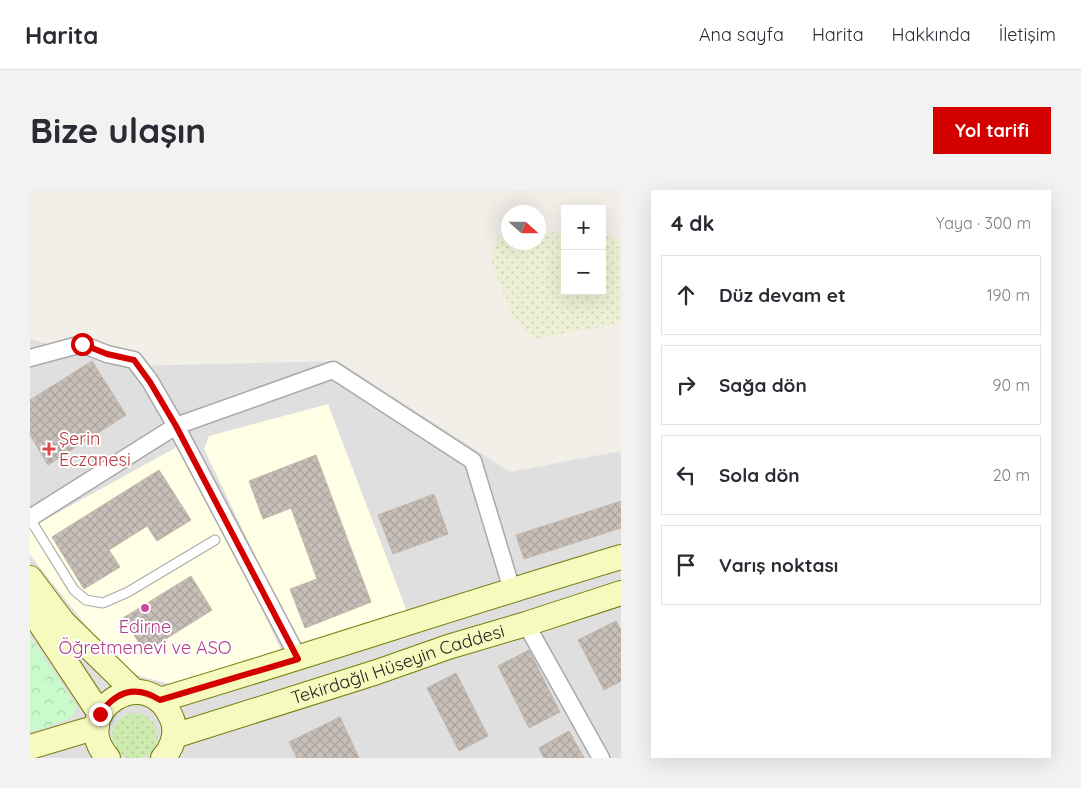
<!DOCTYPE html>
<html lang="tr">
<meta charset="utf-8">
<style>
body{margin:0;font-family:Quicksand,sans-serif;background:#f2f2f3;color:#2b2b33}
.controls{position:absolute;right:15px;top:15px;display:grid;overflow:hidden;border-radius:0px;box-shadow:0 5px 20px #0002}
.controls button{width:45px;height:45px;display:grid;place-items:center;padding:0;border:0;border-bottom:1px solid #e1e1e2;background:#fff;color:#2b2b33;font:25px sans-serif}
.compass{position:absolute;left:471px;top:15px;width:45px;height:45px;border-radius:50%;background:#fff;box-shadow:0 5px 20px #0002;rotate:111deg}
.stop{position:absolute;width:15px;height:15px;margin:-11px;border:4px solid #d40000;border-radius:50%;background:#fff}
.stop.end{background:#d40000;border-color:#fff;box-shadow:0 1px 5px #0008}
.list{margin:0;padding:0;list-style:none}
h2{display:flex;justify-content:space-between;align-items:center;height:65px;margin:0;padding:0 20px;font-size:21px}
h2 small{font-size:16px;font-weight:400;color:#7c7c81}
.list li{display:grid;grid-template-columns:32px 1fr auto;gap:15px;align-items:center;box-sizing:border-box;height:80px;margin:0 10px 10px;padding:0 10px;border:1px solid #e1e1e2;border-radius:0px}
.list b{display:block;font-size:19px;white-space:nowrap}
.list em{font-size:16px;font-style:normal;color:#7c7c81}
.icon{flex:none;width:28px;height:28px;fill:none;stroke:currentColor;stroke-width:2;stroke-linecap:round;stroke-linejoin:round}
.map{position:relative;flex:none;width:591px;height:568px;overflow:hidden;border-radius:0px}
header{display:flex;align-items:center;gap:30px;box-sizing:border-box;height:70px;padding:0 25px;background:#fff;border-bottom:1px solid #e1e1e2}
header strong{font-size:24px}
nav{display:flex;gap:28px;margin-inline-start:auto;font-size:18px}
.intro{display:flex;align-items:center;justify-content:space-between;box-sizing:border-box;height:120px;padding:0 30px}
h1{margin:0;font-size:35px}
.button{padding:12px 22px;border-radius:0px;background:#d40000;color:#fff;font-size:18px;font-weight:700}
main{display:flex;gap:30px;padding:0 30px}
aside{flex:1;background:#fff;border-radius:0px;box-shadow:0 5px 20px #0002}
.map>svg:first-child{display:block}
</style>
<header>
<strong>Harita</strong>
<nav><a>Ana sayfa</a><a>Harita</a><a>Hakkında</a><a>İletişim</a></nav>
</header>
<div class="intro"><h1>Bize ulaşın</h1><a class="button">Yol tarifi</a></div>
<main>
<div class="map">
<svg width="591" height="568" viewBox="0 0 591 568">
<defs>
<pattern id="farmland-dots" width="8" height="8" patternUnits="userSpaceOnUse" patternTransform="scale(1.25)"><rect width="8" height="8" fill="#eef0d5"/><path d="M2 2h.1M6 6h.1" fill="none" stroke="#ccceb7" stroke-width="1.8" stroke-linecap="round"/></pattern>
<pattern id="grass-dots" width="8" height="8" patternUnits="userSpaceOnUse" patternTransform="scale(1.25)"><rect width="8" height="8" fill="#cdebb0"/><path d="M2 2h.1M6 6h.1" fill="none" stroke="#b0c997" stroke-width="1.8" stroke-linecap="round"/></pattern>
<pattern id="park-crowns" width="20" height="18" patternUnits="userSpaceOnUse" patternTransform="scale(1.25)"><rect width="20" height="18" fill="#c8facc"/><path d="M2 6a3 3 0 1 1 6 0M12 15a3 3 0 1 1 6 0" fill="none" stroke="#acd6af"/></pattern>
<pattern id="building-cross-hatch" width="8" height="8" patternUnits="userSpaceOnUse" patternTransform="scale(1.25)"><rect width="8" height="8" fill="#c7bfb8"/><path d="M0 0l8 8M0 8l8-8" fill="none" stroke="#aba49e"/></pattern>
</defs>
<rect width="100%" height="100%" fill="#f2efe9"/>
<!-- residential -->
<path fill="#e0dfdf" d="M0,149L102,176L308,171L480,282L591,261V568H0Z"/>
<!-- education -->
<path fill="#ffffe5" d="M298,214L378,424L270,459L174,259L179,246Z
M147,257L156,259L252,462L248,473L140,494L106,485L58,438L0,365V338Z"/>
<!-- farmland -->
<path fill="url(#farmland-dots)" d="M535,42V101H572V46L591,49V133L505,149L482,126L461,70L469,44L478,43V52H508L509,43Z"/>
<!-- grass -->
<path fill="url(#grass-dots)" d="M82 546a23 23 0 1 1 46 0a23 23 0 1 1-46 0Z"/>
<!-- park -->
<path fill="url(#park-crowns)" d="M0,446L47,517L42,528L0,542Z"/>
<!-- building -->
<path fill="url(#building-cross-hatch)" stroke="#c4b6ab" d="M62,171L96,225L18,275L0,245V210Z
M286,265L341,412L275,438L260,399L287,389L261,318L233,329L219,291Z
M129,280L161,330L127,351L117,336L79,360L90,377L54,399L22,347Z
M404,304L418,344L363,364L348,325Z
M591,311V338L494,369L486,345Z
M161,386L182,420L115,462L93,428Z
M586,431L591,440V491L574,500L548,450Z
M499,460L530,522L499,538L468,476Z
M426,483L458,546L429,561L397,498Z
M310,527L329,568H267L259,552Z
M539,541L554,568H514L509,558Z"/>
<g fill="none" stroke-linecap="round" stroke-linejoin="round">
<defs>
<path id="lane" d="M0,329L44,400L56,410L73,413L98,402L185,350"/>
<path id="street" d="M0,168L52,154L77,164L104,170L120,191L146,236L0,328
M496,434L571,568
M269,469L146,236L303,180L443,271L482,400"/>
<g id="secondary">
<path d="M0,388L33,432L105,502"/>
<path d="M0,418L70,524"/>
<path d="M130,510C284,464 437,413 591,367"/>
<path id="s1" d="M144,546L347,482L418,457L496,434L591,403"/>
<path d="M0,557L67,537"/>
<path d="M78,568C36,521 118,469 142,529C148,543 142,558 133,568"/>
</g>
</defs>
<!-- lane casing -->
<use href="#lane" stroke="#a9a9a9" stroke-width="11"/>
<!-- street casing -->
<use href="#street" stroke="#a9a9a9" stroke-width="19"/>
<!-- secondary casing -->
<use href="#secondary" stroke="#707d05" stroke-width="26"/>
<!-- lane -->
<use href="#lane" stroke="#fff" stroke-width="9"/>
<!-- street -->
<use href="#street" stroke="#fff" stroke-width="16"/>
<!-- secondary -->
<use href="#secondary" stroke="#f7fabf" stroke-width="24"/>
</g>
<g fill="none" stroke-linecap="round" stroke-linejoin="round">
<!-- route -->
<path stroke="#d40000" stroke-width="6" d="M52,154L77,164L104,170L120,192L146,236L268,469L130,510C106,495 86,501 70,524"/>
</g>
<!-- markers -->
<path fill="#e0444e" stroke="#fff" stroke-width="2" d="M16.5 251.5h5v5h5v5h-5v5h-5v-5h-5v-5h5z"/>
<circle fill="#d1479c" stroke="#fff" stroke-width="2" cx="115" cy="418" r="5"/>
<g text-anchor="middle" stroke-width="4" stroke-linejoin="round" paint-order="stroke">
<!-- health labels -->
<g font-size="18" fill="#be3a42" stroke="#fff" text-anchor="start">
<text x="29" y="255">Şerin<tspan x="29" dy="21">Eczanesi</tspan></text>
</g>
<!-- hotel labels -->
<g font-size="18" fill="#b23c85" stroke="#fff">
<text x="115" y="443">Edirne<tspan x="115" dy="21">Öğretmenevi ve ASO</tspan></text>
</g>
<!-- street labels -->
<g font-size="18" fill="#222" stroke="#fff">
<text dy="6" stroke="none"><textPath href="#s1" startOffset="235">Tekirdağlı Hüseyin Caddesi</textPath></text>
</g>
</g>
</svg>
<div class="controls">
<button>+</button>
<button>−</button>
</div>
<svg class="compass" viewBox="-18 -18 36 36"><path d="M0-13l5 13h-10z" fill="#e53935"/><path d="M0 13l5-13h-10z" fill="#7c7c81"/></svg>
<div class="stop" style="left:52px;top:154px"></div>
<div class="stop end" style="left:70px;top:524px"></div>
</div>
<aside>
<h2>4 dk<small>Yaya · 300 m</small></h2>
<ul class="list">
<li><svg class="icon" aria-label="ahead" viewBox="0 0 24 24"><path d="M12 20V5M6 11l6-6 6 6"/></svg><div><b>Düz devam et</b></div><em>190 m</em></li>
<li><svg class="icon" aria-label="right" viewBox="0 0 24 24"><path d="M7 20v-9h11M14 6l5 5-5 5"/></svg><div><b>Sağa dön</b></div><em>90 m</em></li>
<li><svg class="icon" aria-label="left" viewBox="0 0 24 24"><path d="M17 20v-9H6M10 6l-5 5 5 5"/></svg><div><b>Sola dön</b></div><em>20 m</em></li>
<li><svg class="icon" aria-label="arrive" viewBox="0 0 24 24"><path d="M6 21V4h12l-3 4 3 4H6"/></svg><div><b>Varış noktası</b></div></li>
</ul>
</aside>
</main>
